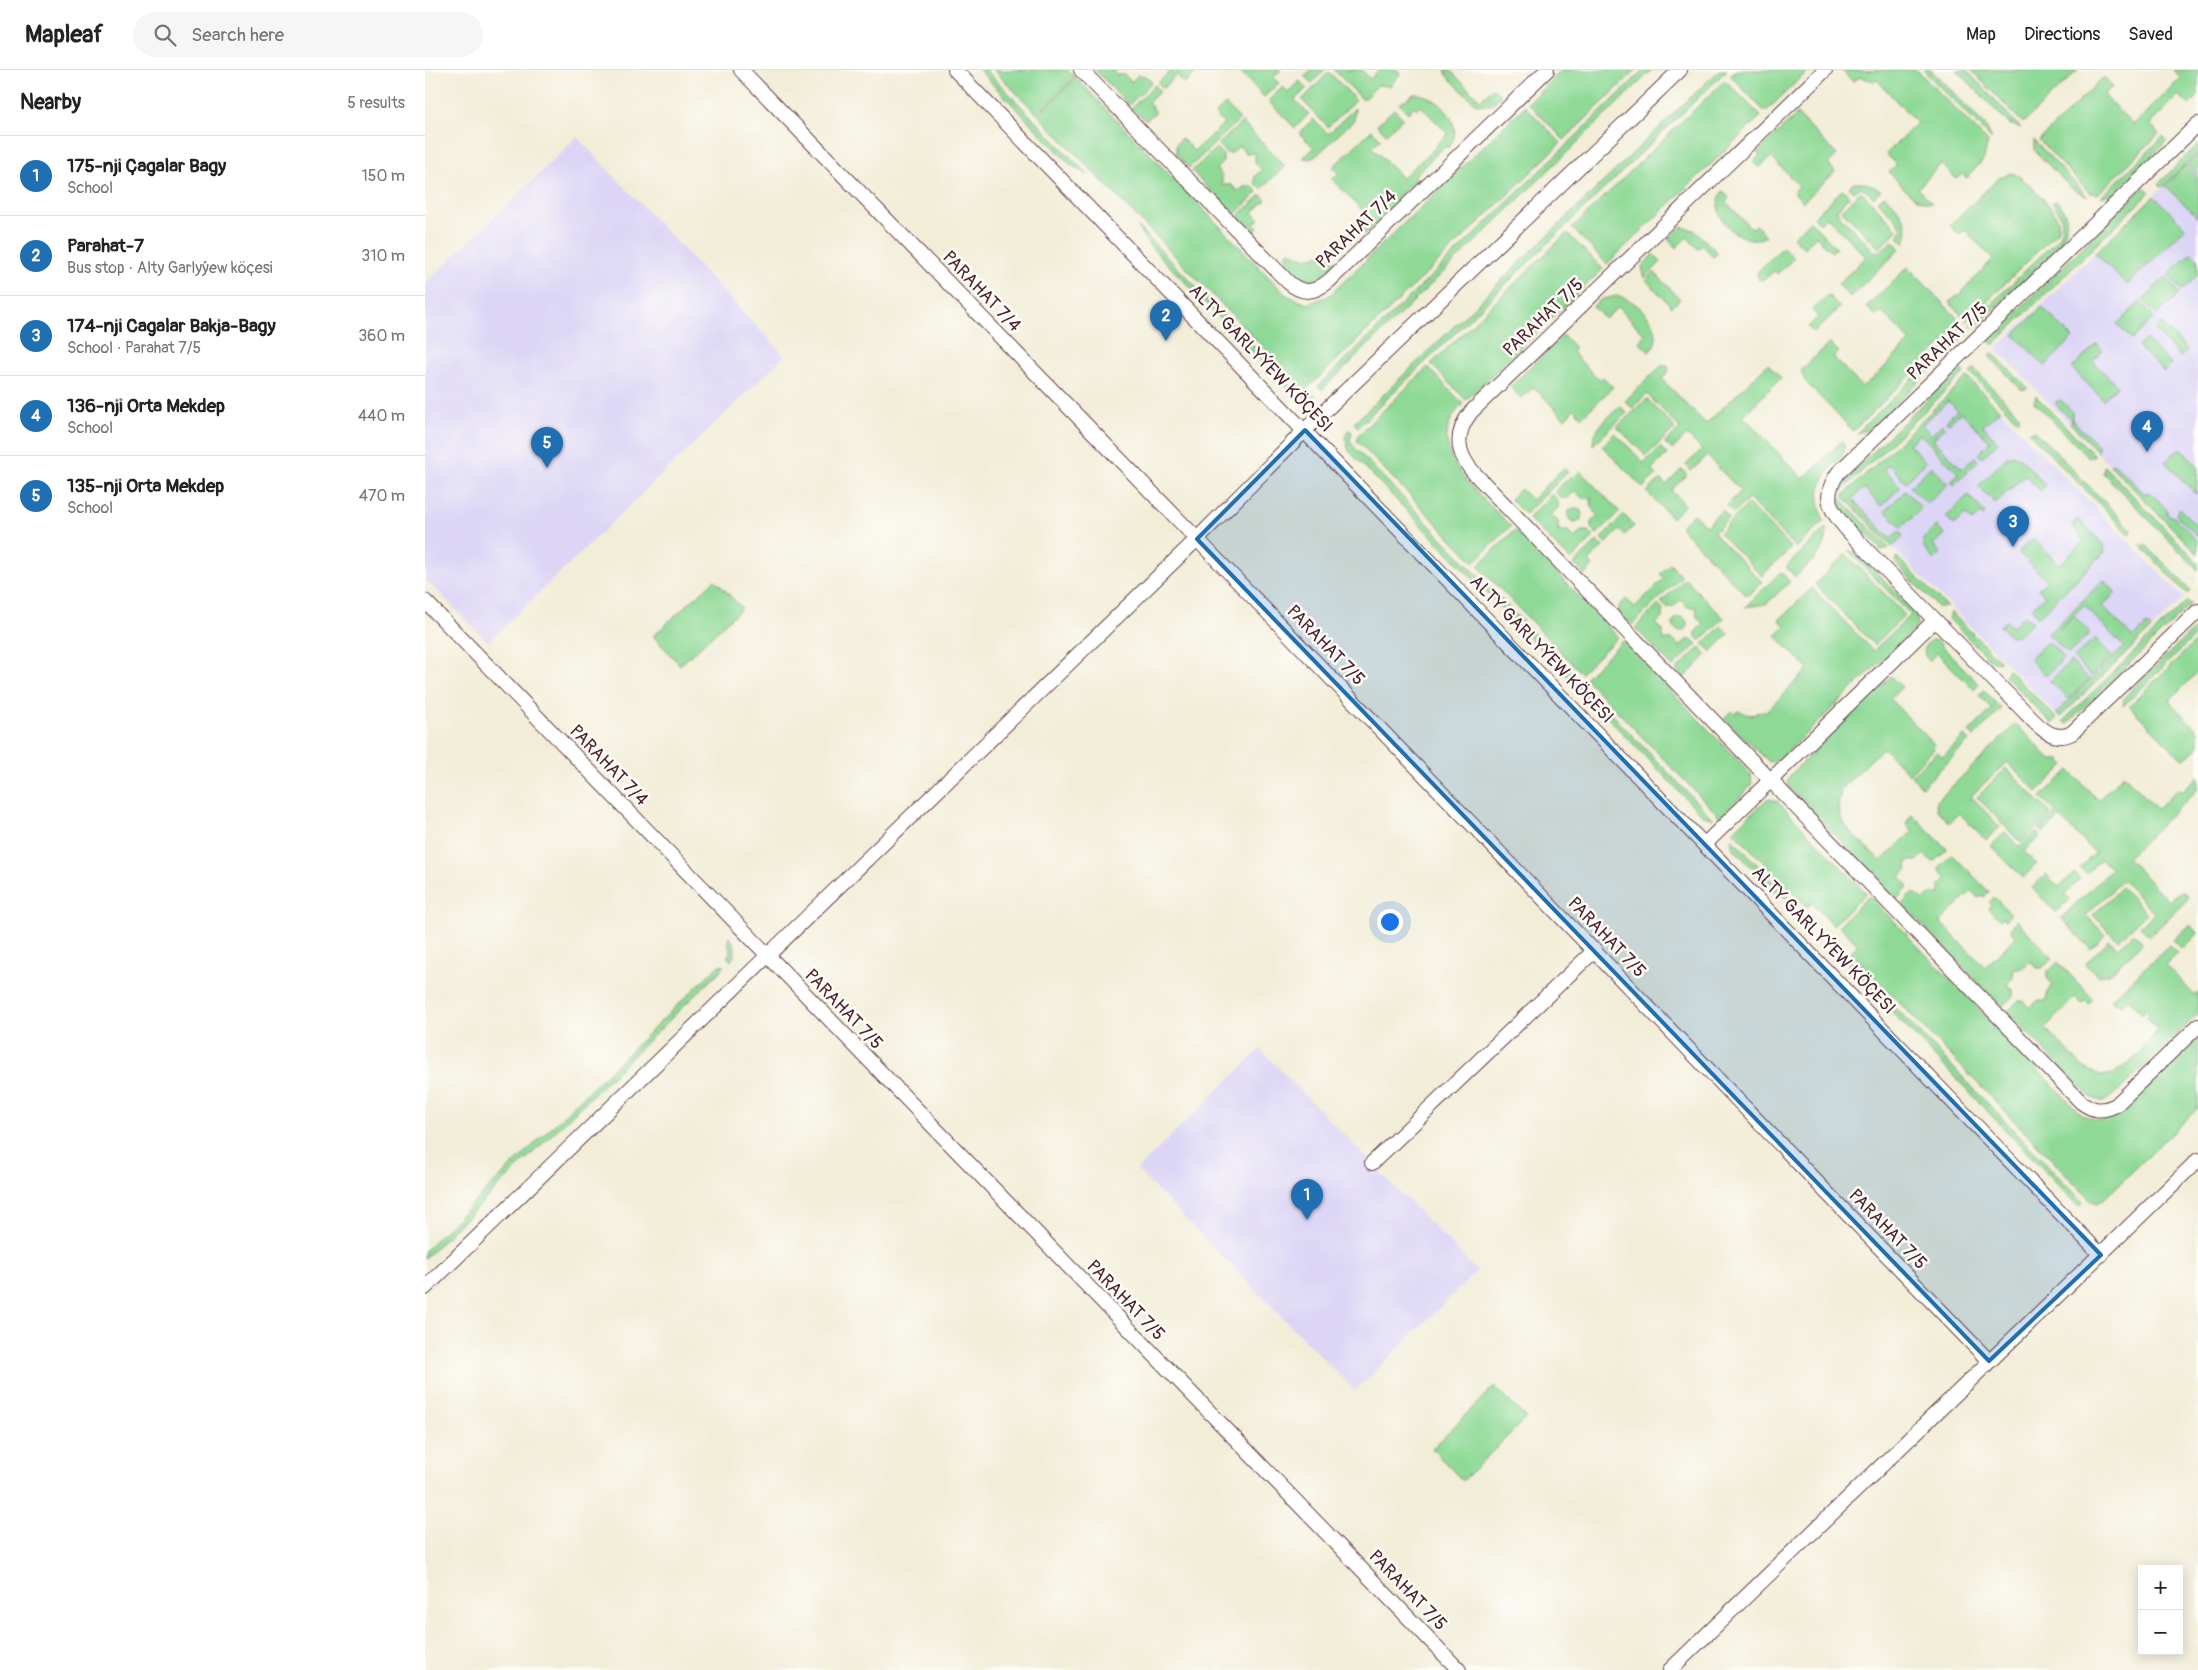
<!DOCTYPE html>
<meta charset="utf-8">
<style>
body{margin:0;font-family:Pangolin,sans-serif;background:#f6f6f6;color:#222}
.controls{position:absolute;right:15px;bottom:15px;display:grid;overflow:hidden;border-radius:0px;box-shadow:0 2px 12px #0003}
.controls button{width:45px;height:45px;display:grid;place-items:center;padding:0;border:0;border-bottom:1px solid #e0e0e0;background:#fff;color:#222;font:25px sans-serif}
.you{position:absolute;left:964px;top:851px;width:18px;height:18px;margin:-12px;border:4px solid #fff;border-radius:50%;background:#1a73e8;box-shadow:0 0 0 8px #1a73e833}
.badge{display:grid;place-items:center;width:32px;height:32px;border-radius:50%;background:#1f6fb2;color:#fff;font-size:16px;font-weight:700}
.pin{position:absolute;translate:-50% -41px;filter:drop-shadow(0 1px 2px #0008)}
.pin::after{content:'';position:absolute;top:26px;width:18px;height:15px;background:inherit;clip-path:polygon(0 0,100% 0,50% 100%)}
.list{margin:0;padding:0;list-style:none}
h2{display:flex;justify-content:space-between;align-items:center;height:65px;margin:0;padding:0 20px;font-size:21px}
h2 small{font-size:16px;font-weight:400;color:#767676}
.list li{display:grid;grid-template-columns:32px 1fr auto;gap:15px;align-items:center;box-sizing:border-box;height:80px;padding:0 20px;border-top:1px solid #e0e0e0}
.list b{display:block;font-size:19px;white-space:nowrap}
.list p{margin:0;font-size:16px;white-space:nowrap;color:#767676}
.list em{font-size:16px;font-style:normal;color:#767676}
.icon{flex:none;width:28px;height:28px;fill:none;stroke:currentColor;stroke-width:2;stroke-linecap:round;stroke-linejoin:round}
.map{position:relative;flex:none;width:1773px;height:1600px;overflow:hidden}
header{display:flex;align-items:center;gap:30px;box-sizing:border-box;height:70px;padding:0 25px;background:#fff;border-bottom:1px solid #e0e0e0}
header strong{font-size:24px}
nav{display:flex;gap:28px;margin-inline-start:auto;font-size:18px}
.search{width:350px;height:45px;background:#f6f6f6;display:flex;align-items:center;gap:12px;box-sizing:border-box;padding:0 18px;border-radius:28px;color:#767676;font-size:19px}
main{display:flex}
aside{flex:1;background:#fff}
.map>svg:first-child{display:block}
</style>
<header>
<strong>Mapleaf</strong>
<div class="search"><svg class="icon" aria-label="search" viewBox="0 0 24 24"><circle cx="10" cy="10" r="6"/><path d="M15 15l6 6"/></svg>Search here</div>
<nav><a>Map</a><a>Directions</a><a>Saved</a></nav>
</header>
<main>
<aside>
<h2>Nearby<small>5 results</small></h2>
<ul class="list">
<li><span class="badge">1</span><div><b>175-nji Çagalar Bagy</b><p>School</p></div><em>150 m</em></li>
<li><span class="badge">2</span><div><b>Parahat-7</b><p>Bus stop · Alty Garlyýew köçesi</p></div><em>310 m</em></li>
<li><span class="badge">3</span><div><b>174-nji Cagalar Bakja-Bagy</b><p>School · Parahat 7/5</p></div><em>360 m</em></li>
<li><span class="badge">4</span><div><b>136-nji Orta Mekdep</b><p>School</p></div><em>440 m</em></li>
<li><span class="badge">5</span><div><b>135-nji Orta Mekdep</b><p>School</p></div><em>470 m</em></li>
</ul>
</aside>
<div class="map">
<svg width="1773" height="1600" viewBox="0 0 1773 1600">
<rect width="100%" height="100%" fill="#fdfcf7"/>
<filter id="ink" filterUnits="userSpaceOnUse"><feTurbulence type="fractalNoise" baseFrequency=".02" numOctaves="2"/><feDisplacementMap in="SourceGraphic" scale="10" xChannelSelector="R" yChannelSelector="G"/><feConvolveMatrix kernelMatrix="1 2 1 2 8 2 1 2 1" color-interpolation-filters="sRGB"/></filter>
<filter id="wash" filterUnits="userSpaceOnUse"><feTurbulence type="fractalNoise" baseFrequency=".0096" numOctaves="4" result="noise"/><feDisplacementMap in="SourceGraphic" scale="20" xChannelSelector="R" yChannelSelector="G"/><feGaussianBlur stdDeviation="1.12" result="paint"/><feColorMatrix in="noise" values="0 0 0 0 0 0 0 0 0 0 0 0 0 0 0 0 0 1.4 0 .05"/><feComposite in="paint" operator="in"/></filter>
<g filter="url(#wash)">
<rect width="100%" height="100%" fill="#f2edd7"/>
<!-- built -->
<path fill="#dcd5f6" d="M152,67L360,286L63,572L0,509V214Z
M1773,83V485L1571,279Z
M1542,307L1759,528L1635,648L1417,426Z
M835,979L1052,1201L930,1321L712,1100Z"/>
<!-- green -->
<path fill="#8ed996" stroke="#6c7c60" d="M554,0H561L663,105L647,96Z
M569,0H643L650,7L612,44Z
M670,0H690L691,5H700L706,12L713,5L720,6L727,12L704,35Z
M746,0H766L770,4L760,14L752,5L738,18L733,13Z
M816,0H856L848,8L854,13L839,27L815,1Z
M886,0H900L887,13L879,6Z
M909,0H937L945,9L954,0H973L975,4L965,16L953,15L938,30Z
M1020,0H1025L1055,30L1068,18L1076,26L1066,35L1051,34L1023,7Z
M1137,0H1211L1139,70L1103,33Z
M1219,0H1227L897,320L893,316Z
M1294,0H1302L933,357L929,353Z
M1311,0H1384L1340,42L1305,5Z
M1492,0L1563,72L1559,89L1542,108L1537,104L1531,109L1516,94L1493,118L1507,133C1488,133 1476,114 1464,102L1471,95L1461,84L1492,53L1451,9L1449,11L1436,7L1427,11L1417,1Z
M1498,0H1506L1560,55L1567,69Z
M1532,0H1541L1596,58L1584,54Z
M1546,0H1653L1598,53Z
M1749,0H1773V26L1764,35L1754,25L1725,54L1734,64L1673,124L1665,123L1614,70L1679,7L1688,16L1679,25L1708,55L1756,8Z
M904,2L931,30L903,57L877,30Z
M651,8L861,225L882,234L904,226L1100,36L1136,73L882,319H879L613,45Z
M1300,10L1336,46L1182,194L1147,158Z
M874,11L882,18L870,30L884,44L870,58L843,31L858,17L863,22Z
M730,15L735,21L723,33L731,42L721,50L706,38Z
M989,24C1013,23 1042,56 1024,77H1019L990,105L991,110L972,128L974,131L940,164L933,157L904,185L911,192C884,218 885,223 858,194L863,189L860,185L865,180C872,188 884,190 894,184L898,188L931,156L929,153L940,143L907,109L913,103L908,97L947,60L956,69L947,77L977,108L1012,76L1011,75L1023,64L996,36L992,39L990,36L983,43L974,34Z
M800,34L815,49L764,98L751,84V75L756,68L769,81L799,54L790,44Z
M930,38L929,50L891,86L885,89L878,88L889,78L874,63L888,49L903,64Z
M969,39L978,48L961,64L952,55Z
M1372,44L1412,85L1403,94L1410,102L1378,132L1369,122L1374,116L1346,87L1334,98L1328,92L1335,85L1333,82Z
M817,52L860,96L836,119L830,113V106L837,100L830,93V83H821L814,76L807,83H801L793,75Z
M1738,67L1742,71L1689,123L1676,127Z
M1609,70L1662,126V127L1644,116L1609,80Z
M1773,74V82L1737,117L1734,113Z
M791,78L798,85V92L791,99L797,106V115H807L813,122L820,116H827L833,122L809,145L767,101Z
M1773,84V104L1763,94Z
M1761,95L1773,107V147L1740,116Z
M1586,103C1596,103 1631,140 1633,150C1634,154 1633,158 1632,162L1542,251L1524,232L1535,224L1568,189L1540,160L1534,165L1525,155L1574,108Z
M1429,113H1440L1456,120L1449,127L1436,117L1428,122L1424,117Z
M1719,117L1725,122L1568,275L1563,270Z
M1418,119L1424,126L1412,140L1414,145L1449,181L1453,182L1468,171L1475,179L1425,227L1413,214L1441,187L1402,147L1395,153L1389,147Z
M1298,121L1304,128L1301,132L1324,156L1328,158L1331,155L1341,166C1317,180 1280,144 1298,121Z
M1436,121L1473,160L1454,178L1416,140Z
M836,125L841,130L828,142L834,149L829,154L833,158L828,164L812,147Z
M1460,125C1473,139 1488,153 1479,173L1473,167L1477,159L1474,153L1453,131Z
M1729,126L1761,158L1702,215L1670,183Z
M1631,130C1645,144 1643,157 1636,174L1549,258L1545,254L1632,170C1640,156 1638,145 1627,133Z
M1385,151L1411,178L1406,182L1391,166L1379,178L1368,167Z
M713,157L875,324L882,325L887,322L891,326L883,331L872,328L723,174Z
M1257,157L1269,160L1293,183L1288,187L1278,175L1273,179L1262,167L1251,178L1243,169Z
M1142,163L1178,199L1041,330L1006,294Z
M1358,177L1369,188L1352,204L1349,201L1340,209L1334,210L1332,204L1333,201Z
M1766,183L1773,189V205L1757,220L1743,205Z
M1228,184L1236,192L1220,208L1217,197Z
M1483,197L1538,254L1428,361L1380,311L1376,300L1405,273L1414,282L1408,287L1437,317L1451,306L1485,271L1457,241L1451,246L1441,237Z
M1229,202L1255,229L1247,237L1221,210Z
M1741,207L1755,223L1732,245L1717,230Z
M1403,225L1415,237L1389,263L1383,257L1393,247L1387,240Z
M1193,226C1214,230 1245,262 1224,282L1214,272L1220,265L1193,237L1180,249L1168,236L1177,229Z
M1715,232L1729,247L1707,270L1692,254Z
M1617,237L1648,268L1620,296L1589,265Z
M1737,254L1762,280L1755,287L1730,260Z
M1541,257L1545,261L1445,359L1432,363Z
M1138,265L1150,278L1147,282L1171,307L1176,309L1178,307L1188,317L1157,347L1149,339L1140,349L1109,317L1096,328L1085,317Z
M1721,269L1746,295L1739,302L1713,276Z
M1672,274L1678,280L1668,291L1692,316L1678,330L1647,298Z
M1568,283L1603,318L1597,320L1564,286Z
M1343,294L1356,308L1318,346L1378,409L1417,371C1425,385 1410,391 1403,401C1399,408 1395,416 1394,424C1393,433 1396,443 1399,451L1371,478L1324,429L1308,443L1301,436L1316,421L1282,386L1266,401L1261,395L1277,380L1262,365L1247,380L1240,373L1255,358L1222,324L1207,338L1200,331L1236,296L1242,295L1244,300L1237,309L1281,354Z
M1003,297L1038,334C992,378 1056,425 1086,456L1049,492L932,371L933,365Z
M1535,298L1539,303L1412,425L1464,478L1456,480L1414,436C1410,425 1413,417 1420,409Z
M1549,299L1595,346L1593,351L1545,303Z
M1542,307L1575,340L1558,356L1573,372L1557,388L1553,384L1565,372L1536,342L1524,353L1521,351L1532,340L1523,331L1497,355L1506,365L1517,354L1520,357L1508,369L1537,399L1550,387L1553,391L1529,415L1526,411L1533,403L1495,364L1484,374L1501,392L1481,412L1463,394L1459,399L1476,417L1456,436L1439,418L1427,429L1466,469L1474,461L1478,466L1467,477L1418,426Z
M1611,326L1670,386L1664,388L1609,332Z
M1222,329L1250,358L1221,386L1192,357Z
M1632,331H1637L1647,341V350L1673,375V382L1646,354V349L1630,334Z
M1195,336L1202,343L1168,375C1168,358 1184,347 1195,336Z
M923,360L927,362L925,370L929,377L1288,749L1277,745L924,381L920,367Z
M1610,361L1706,459L1705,465L1603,362Z
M1190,363L1219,393L1235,377L1242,384L1226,400L1231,405L1218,418L1177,376Z
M1755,378L1773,397L1771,424L1740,392Z
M1589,385L1595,388L1621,416L1615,421L1600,405L1570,433L1553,416L1582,387Z
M1690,394L1719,423H1726L1742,440V445L1749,447L1773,471V484L1685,395Z
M1506,396L1523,414L1502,434L1485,417Z
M1679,396L1773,492V500L1678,403Z
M1138,398L1143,402L1100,444L1085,429L1096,419L1107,430Z
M1257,399L1262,405L1246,420L1260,435L1247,448L1222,422L1235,409L1241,415Z
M1155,401L1195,442L1172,464L1166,458V452L1173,445L1167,438L1166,428H1157L1150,421L1143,428H1136L1130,421L1146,406L1148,408Z
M1480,421L1497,438L1477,458L1460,441Z
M1127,424L1133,431V438L1126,445L1133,451V461H1143L1150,468L1156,461H1163L1169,467L1146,490L1103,448Z
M1543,425L1560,443L1558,446L1556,443L1547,451L1540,444L1529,455L1521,447Z
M1323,434L1366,478L1337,506L1294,463Z
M1143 445a7 7 0 1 1 14 0a7 7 0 1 1-14 0Z
M1754,438L1773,457V466L1751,445Z
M1297,440L1304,448L1289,463L1337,512L1322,526L1255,457L1268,444L1281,456Z
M1199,445L1209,456L1200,465L1194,460L1181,474L1176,468Z
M1653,449L1679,475L1680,482L1613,547L1607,538L1620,526L1613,519L1622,511L1593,482L1608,468L1634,495L1659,471L1647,454Z
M1512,456L1520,464L1508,475L1516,483L1509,490C1493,473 1496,470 1512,456Z
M1401,458C1405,480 1384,493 1370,507L1361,497Z
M1090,460L1193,567L1156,603L1053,496Z
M1172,471L1178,477L1164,491L1168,496L1160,505L1149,494Z
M1715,475L1722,476L1766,520L1762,524Z
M1423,480L1434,484L1491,543L1493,555L1353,691L1344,692L1299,648L1307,641L1310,644L1313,641L1325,645L1338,641L1340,643L1383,599L1351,566L1360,556L1354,550L1387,518L1448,581L1486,545Z
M1421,484L1480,545L1449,575L1390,514Z
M1472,487L1522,537H1513L1471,494Z
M1245,494L1257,506L1207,555L1194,542V536L1201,529L1210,537L1239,508L1235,504Z
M1356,502L1365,512L1341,534L1320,537Z
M1260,509L1299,548L1275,571L1271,567V561L1278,554L1272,547L1271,537H1262L1255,530L1248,537H1241L1236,532Z
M290,510L317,538L255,595L228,566Z
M1679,510L1691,523L1677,536L1708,568L1722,555L1726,559L1635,647L1631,643L1699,577L1659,535L1634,559L1649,546L1665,563L1644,584L1623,564Z
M1762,531L1766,534L1642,654L1638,651Z
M1233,535L1238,540V547L1231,554L1238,560V570H1248L1255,577L1261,570H1268L1272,574L1248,597L1210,558Z
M1526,542L1575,591L1568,593L1524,549Z
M1599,546L1608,552L1593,565L1585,566L1575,556L1581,551L1587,557Z
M1248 554a7 7 0 1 1 14 0a7 7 0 1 1-14 0Z
M1773,555V563L1698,636L1699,627Z
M1296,556L1304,564L1286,582L1278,574Z
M1670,568L1687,586L1666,606L1649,588Z
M1773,569V602L1744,631L1773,661V678L1758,690L1704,636Z
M1506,570L1512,571L1554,614L1549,620L1512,583L1504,591L1500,586L1499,577Z
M1198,571L1326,704L1327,715L1295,747L1160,608Z
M1623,571L1639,588L1621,606L1604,589Z
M1275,577L1282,585L1259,608L1251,600Z
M1646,591L1664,609L1643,629L1625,611Z
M1583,599L1632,649L1627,654L1580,606Z
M1466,606L1477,617L1465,629L1510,675L1508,677L1509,679L1484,704L1458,678L1414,721L1416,724C1403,751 1439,773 1456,791L1488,761L1481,753L1487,744L1522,779L1510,791H1506L1499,784L1492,791H1482V800L1475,807L1482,814V819L1472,829L1364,718L1362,711L1366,704Z
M1559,620L1576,639L1549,667L1544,662L1567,639L1554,625Z
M1591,654L1626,690H1635L1640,695L1612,722L1582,692L1546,726L1575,757L1561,770L1534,743L1524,753L1512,740L1511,732Z
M1539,666L1544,671L1497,717L1486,706L1512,682L1518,687Z
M1581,698L1626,744L1596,773L1552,727Z
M1644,700L1673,730L1699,705L1732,739L1754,718L1757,721L1773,706V719L1702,788L1744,831L1756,821L1763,825L1762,830L1725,866L1715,857L1729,843L1698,810L1661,845L1680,865L1666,879L1636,848L1687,799L1676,789L1661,804L1655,798L1670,783L1635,747L1618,763L1614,758L1631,742L1616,727Z
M1342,729L1352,731L1441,823L1408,855L1387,833L1382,837L1308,761Z
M1580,762L1595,777L1611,762L1615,767L1599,781L1612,794L1598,808L1566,776Z
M1306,767L1366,830L1350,822L1307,777Z
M1527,784L1564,822L1559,827L1556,825L1553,828L1547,821L1515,852L1560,897L1591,867L1585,860L1591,850L1628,888L1617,898H1612L1605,891L1598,898H1589L1588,908L1582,914L1588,921V926L1577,937L1477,834L1486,824H1491L1498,831L1505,824H1515V815L1522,808L1515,801V796Z
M1649,803L1655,809L1640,824L1645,829L1631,842L1607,818L1621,804L1634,817Z
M1697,817L1722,843L1693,871L1668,845Z
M1444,826L1657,1045L1675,1051L1687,1047L1707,1032L1773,968V1038L1680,1128L1672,1133L1667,1131L1425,882L1433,875L1414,855Z
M1569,827L1586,844L1580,850L1578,847L1575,850L1563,838L1566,835L1564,833Z
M1765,855L1773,864L1757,879L1748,870Z
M1709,863L1718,873L1685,904L1674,906L1660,894L1684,870L1693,878Z
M304,867C311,874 312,882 306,891L302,887L305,882L303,870Z
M1744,875L1752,883L1741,895L1769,925L1773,922V944L1697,1018L1679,1032L1665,1027L1582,942L1593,931H1598L1605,938L1612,931H1621L1622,922L1628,915L1622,908V903L1633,892L1668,929L1663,934L1660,931L1657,934L1650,927L1620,958L1658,997L1676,1006L1688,1004L1717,983V978L1733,960L1721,947L1725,944L1721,940L1717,944L1703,929L1696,936L1693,933L1691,935L1686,930Z
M1412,877L1658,1132L1654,1136L1432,906Z
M294,895L300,896L0,1188V1180Z
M1069,1316L1101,1348L1038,1411L1007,1379Z"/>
</g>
<g filter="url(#ink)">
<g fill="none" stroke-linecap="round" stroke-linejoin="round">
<defs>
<path id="minor" d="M316,0L772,469L1564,1291
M530,0L1676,1185
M656,0L863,212C878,225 889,223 904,211L1122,0
M1400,0L1046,342C1029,364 1031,383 1049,403L1656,1032C1668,1041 1677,1042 1691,1035L1773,956
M1773,54L1413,403C1395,429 1407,442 1425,463L1597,639C1611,653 1626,674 1647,663L1773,541
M0,531L1034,1600
M1280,774L1510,550
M947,1093L1170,880
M0,1218L772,469L880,360L1255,0
M1245,1600L1773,1090"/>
</defs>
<!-- minor casing -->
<use href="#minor" stroke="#633e45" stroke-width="16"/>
<!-- minor -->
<use href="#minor" stroke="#fff" stroke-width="14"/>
</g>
</g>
<!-- marked area -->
<path fill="#1f6fb2" fill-opacity="0.2" stroke="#1f6fb2" stroke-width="4" stroke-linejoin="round" d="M880,360L1676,1185L1564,1291L772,469Z"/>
<g text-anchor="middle" stroke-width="5" stroke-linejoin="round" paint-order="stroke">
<!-- street labels -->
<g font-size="18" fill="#4a1f2b" stroke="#fdfcf7">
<text transform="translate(931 159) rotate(-44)" y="6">PARAHAT 7/4</text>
<text transform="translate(557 221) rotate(46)" y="6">PARAHAT 7/4</text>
<text transform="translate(1118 247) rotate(-44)" y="6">PARAHAT 7/5</text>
<text transform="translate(1522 271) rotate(-44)" y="6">PARAHAT 7/5</text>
<text transform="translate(836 288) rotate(46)" y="6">ALTY GARLYÝEW KÖÇESI</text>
<text transform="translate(901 575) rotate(46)" y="6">PARAHAT 7/5</text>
<text transform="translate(1117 579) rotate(46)" y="6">ALTY GARLYÝEW KÖÇESI</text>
<text transform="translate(184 695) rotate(46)" y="6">PARAHAT 7/4</text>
<text transform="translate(1182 867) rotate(46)" y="6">PARAHAT 7/5</text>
<text transform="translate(1399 870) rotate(46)" y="6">ALTY GARLYÝEW KÖÇESI</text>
<text transform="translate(419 939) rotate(46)" y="6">PARAHAT 7/5</text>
<text transform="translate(1463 1159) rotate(46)" y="6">PARAHAT 7/5</text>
<text transform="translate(701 1230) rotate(46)" y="6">PARAHAT 7/5</text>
<text transform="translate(983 1520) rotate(46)" y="6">PARAHAT 7/5</text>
</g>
</g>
</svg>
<div class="controls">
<button>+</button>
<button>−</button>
</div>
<div class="you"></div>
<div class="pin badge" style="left:882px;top:1150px">1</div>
<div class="pin badge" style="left:741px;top:271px">2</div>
<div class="pin badge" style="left:1588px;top:477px">3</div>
<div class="pin badge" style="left:1722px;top:382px">4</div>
<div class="pin badge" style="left:122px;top:398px">5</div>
</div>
</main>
